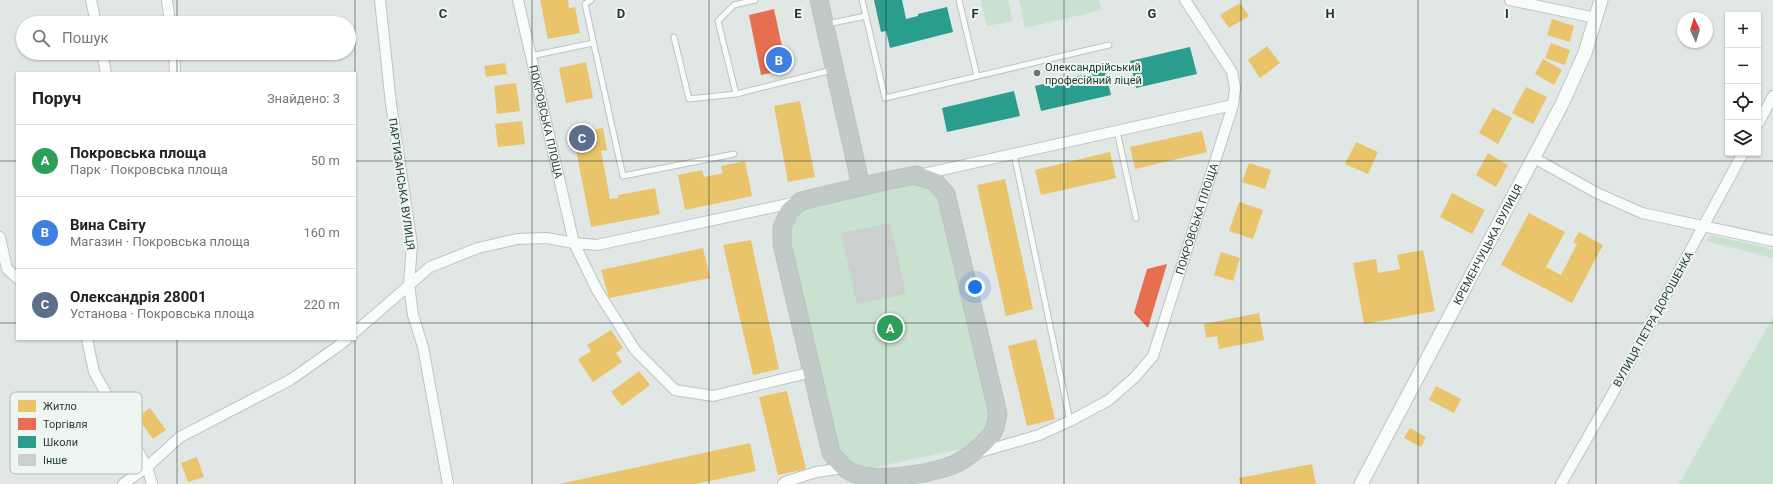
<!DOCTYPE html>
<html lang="uk">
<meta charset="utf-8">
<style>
body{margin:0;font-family:Roboto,sans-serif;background:#f6f6f6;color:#222}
.controls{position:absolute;right:12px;top:12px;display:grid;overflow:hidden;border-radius:0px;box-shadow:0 1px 3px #0004}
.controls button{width:36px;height:36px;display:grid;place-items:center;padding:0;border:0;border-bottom:1px solid #e0e0e0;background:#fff;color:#222;font:20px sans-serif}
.compass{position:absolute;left:1677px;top:12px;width:36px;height:36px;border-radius:50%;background:#fff;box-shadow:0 1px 3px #0004;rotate:356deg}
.you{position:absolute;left:975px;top:287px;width:14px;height:14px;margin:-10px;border:3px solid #fff;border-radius:50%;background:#1a73e8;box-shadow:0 0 0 6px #1a73e833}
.badge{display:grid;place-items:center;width:26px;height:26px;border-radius:50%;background:#637670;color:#fff;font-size:13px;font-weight:700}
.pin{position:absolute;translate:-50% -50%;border:2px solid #fff;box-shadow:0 1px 4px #0006}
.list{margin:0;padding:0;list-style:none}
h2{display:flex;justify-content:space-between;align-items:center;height:52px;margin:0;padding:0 16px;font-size:17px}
h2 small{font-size:13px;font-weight:400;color:#767676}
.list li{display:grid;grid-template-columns:26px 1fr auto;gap:12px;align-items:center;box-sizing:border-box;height:72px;padding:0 16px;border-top:1px solid #e0e0e0}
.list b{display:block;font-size:15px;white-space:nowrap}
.list p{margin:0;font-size:13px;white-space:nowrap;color:#767676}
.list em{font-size:13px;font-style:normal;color:#767676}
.icon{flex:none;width:22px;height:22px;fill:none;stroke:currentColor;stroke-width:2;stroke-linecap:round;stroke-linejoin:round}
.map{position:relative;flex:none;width:1773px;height:484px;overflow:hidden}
.search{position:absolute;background:#fff;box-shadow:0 1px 3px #0004;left:16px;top:16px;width:340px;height:44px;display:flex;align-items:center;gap:10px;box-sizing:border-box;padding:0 14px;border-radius:22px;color:#767676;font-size:15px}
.panel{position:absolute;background:#fff;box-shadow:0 1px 3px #0004;left:16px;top:72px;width:340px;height:268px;border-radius:0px}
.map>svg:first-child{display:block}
</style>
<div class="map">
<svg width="1773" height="484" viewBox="0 0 1773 484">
<rect width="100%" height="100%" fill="#e1e7e4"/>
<!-- green -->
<path fill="#c9e1cf" d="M981,0H1008L1013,21L987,26Z
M1019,0H1099L1102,10L1025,28Z
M911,182L930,190L942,204L992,413L983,436L967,448L861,470L845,464L834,447L788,243L793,221L807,205Z
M1711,235L1773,249V258L1706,241Z
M1773,317V484H1679Z"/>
<!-- homes -->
<path fill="#e9c46a" d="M540,0H568L569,8L575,7L580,33L548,39Z
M1240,3L1249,16L1229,28L1220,15Z
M1552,19L1574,26L1570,42L1547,35Z
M1551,43L1570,50L1565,65L1545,58Z
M1267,46L1280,63L1260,78L1248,60Z
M1543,59L1562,70L1554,85L1535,74Z
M586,62L593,98L566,103L559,68Z
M505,63L507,74L486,77L484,66Z
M516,83L520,111L497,114L494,86Z
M1526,87L1547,97L1533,124L1512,113Z
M800,101L815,177L788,182L774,106Z
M1493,108L1512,118L1498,144L1479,133Z
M522,121L525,144L498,147L495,124Z
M603,128L607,150L601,151L610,199L618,198V195L655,188L660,214L591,227L573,134Z
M1202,131L1207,152L1135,169L1130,147Z
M1356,142L1378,152L1368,174L1345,164Z
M1110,152L1116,178L1041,195L1035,170Z
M1488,153L1508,165L1496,187L1476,175Z
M745,161L752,196L685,210L678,175L702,170L704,177L723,173L721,166Z
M1249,163L1271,170L1265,189L1242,182Z
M1005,179L1033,309L1006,316L977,185Z
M1452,193L1485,210L1472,234L1440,217Z
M1239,202L1263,210L1253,239L1229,231Z
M1529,213L1565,232L1546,267L1561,275L1577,244L1573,242L1579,232L1603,245L1572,303L1501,265Z
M751,240L779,369L753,375L723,245Z
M703,248L710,278L609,298L601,270Z
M1423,250L1435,311L1364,324L1353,263L1376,259L1378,273L1400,269L1397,255Z
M1221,252L1240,258L1233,281L1214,275Z
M1259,313L1264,340L1219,349L1217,336L1206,338L1204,324Z
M611,330L623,348L616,353L622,362L593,382L578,359L591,351L587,345Z
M1036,339L1055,419L1027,426L1008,346Z
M639,371L650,385L622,406L611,392Z
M1436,386L1461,399L1454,413L1429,400Z
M787,391L806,469L778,475L759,397Z
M150,408L166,430L153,439L137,417Z
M1410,428L1426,437L1421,447L1404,438Z
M750,443L756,471L696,484H559Z
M197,457L204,477L188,482L181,463Z
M1312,464L1316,484H1240L1239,478Z"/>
<!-- shops -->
<path fill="#e76f51" d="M774,9L787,70L761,75L749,15Z
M1167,264L1148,328L1134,313L1147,269Z"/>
<!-- schools -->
<path fill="#2a9d8f" d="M874,0H902L906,19L918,16V14L947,7L953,32L890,48L886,31L881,32Z
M1190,47L1197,74L1136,88L1130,61Z
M1105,70L1111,95L1041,111L1035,86Z
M1014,91L1020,116L947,132L942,108Z"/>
<!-- building -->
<path fill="#cbd0ce" d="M890,223L906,294L857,304L841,233Z"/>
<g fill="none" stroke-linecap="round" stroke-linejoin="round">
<defs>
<path id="service" d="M591,0L585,4L623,176L734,154
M862,0L885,98L1109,45
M959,0L977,76
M827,24L866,16
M674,37L689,99L736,94L832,70
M531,56L593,43
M736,94L718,21L734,5L755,0
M1117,131L1136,218
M1014,154L1070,421"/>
<g id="minor">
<path d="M91,0L96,23"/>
<path d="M167,0L170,23"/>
<path d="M380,0L391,104L412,245L409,284L413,315L423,347L448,484"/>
<path id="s1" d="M518,0L574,243L597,290L635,350L675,390L713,396L812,372"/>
<path d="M1510,0L1596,18"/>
<path d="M102,53L106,73"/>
<path d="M174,53L175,73"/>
<path d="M1758,124L1773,96"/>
<path d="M1534,158L1597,193L1642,213L1773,241"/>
<path d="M919,175L1233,105"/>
<path d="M0,237L7,269L17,278"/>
<path d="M355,332L430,267L478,248L517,239L547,238L574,243L597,245L797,202"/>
<path d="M87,339L94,372L147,467L152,484"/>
<path id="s2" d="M977,453L1039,435L1070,421L1109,400L1135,377L1153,356L1233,105L1235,88L1232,72L1185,0"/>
<path d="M123,484L147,467L180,437L290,380L337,347L347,339"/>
<path d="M783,484L785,482L816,472L844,468"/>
<path d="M1561,484L1609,400L1743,153"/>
</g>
<g id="tertiary">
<path id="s3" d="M1361,484L1562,104L1585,53L1601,0"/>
</g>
<path id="trunk" d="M819,0L861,186
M916,175L935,182L946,194L998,414C996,420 996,427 993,432C985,445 962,463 947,467C926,474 882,481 859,475C846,472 839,463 831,453L782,244V228L789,211L801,201L885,181Z"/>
</defs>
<!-- service casing -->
<use href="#service" stroke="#bec4c1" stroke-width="7"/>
<!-- minor casing -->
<use href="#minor" stroke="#bec4c1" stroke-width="12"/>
<!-- tertiary casing -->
<use href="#tertiary" stroke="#bec4c1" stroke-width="15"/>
<!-- trunk casing -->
<use href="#trunk" stroke="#bbc3c1" stroke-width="19"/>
<!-- service -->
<use href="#service" stroke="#fafbfb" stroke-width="5"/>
<!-- minor -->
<use href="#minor" stroke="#fafbfb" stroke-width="10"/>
<!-- tertiary -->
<use href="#tertiary" stroke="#fafbfb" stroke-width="13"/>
<!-- trunk -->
<use href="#trunk" stroke="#c2cac8" stroke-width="17"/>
</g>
<!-- grid -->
<path fill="none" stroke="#1f3931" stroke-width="1" stroke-opacity="0.55" d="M177,0V23M355,0V73M532,0V484M709,0V484M886,0V484M1064,0V484M1241,0V484M1418,0V484M1596,0V484M177,53V73M0,161H17M355,161H1773M0,323H17M355,323H1773M177,339V484M355,339V484"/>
<!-- markers -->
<circle fill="#637670" stroke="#eef6f2" stroke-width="1.5" cx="1037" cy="73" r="4"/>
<g text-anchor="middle" stroke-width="4" stroke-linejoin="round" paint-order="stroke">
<!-- poi labels -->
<g font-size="11" fill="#1f3931" stroke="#eef6f2" text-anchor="start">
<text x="1045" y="71">Олександрійський<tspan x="1045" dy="13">професійний ліцей</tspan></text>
</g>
<!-- street labels -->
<g font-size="11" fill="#1f3931" stroke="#eef6f2">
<text dy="4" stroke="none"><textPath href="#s1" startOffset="125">ПОКРОВСЬКА ПЛОЩА</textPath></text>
<text transform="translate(402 184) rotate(82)" y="4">ПАРТИЗАНСЬКА ВУЛИЦЯ</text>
<text dy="4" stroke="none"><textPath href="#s2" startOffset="349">ПОКРОВСЬКА ПЛОЩА</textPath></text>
<text dy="4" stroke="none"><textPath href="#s3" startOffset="271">КРЕМЕНЧУЦЬКА ВУЛИЦЯ</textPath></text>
<text transform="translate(1653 319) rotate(-61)" y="4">ВУЛИЦЯ ПЕТРА ДОРОШЕНКА</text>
</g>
</g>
<!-- legend -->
<rect x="10" y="392" width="132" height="82" rx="6" fill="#eef6f2" stroke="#b0bdb8" stroke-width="1"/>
<rect x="18" y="400" width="18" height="12" fill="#e9c46a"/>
<rect x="18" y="418" width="18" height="12" fill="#e76f51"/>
<rect x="18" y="436" width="18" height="12" fill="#2a9d8f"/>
<rect x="18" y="454" width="18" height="12" fill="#cbd0ce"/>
<g font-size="11" fill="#1f3931">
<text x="43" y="410">Житло</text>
<text x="43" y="428">Торгівля</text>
<text x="43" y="446">Школи</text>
<text x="43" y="464">Інше</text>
</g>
<g font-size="13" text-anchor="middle" font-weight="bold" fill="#1f3931" stroke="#eef6f2" stroke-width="4" stroke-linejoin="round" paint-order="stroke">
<text x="443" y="18">C</text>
<text x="621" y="18">D</text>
<text x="798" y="18">E</text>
<text x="975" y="18">F</text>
<text x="1152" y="18">G</text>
<text x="1330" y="18">H</text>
<text x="1507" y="18">I</text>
</g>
</svg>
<div class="controls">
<button>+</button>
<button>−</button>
<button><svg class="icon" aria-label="locate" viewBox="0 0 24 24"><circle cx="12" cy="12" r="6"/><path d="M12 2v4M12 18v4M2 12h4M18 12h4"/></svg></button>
<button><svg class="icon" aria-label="layers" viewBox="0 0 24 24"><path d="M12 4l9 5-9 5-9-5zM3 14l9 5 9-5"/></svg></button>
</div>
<svg class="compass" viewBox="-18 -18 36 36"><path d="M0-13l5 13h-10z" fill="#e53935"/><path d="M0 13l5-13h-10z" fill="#767676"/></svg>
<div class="you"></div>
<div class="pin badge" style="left:890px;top:328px;background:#2e9e5b">A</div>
<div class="pin badge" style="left:779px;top:60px;background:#3f7fe0">B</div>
<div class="pin badge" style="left:582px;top:138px;background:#5c6f8a">C</div>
<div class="search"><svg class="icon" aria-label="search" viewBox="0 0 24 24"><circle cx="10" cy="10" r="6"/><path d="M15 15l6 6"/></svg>Пошук</div>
<section class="panel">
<h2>Поруч<small>Знайдено: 3</small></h2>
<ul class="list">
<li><span class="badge" style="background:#2e9e5b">A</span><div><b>Покровська площа</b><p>Парк · Покровська площа</p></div><em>50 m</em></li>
<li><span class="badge" style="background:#3f7fe0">B</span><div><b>Вина Світу</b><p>Магазин · Покровська площа</p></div><em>160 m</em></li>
<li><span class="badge" style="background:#5c6f8a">C</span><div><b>Олександрія 28001</b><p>Установа · Покровська площа</p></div><em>220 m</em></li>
</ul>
</section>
</div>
